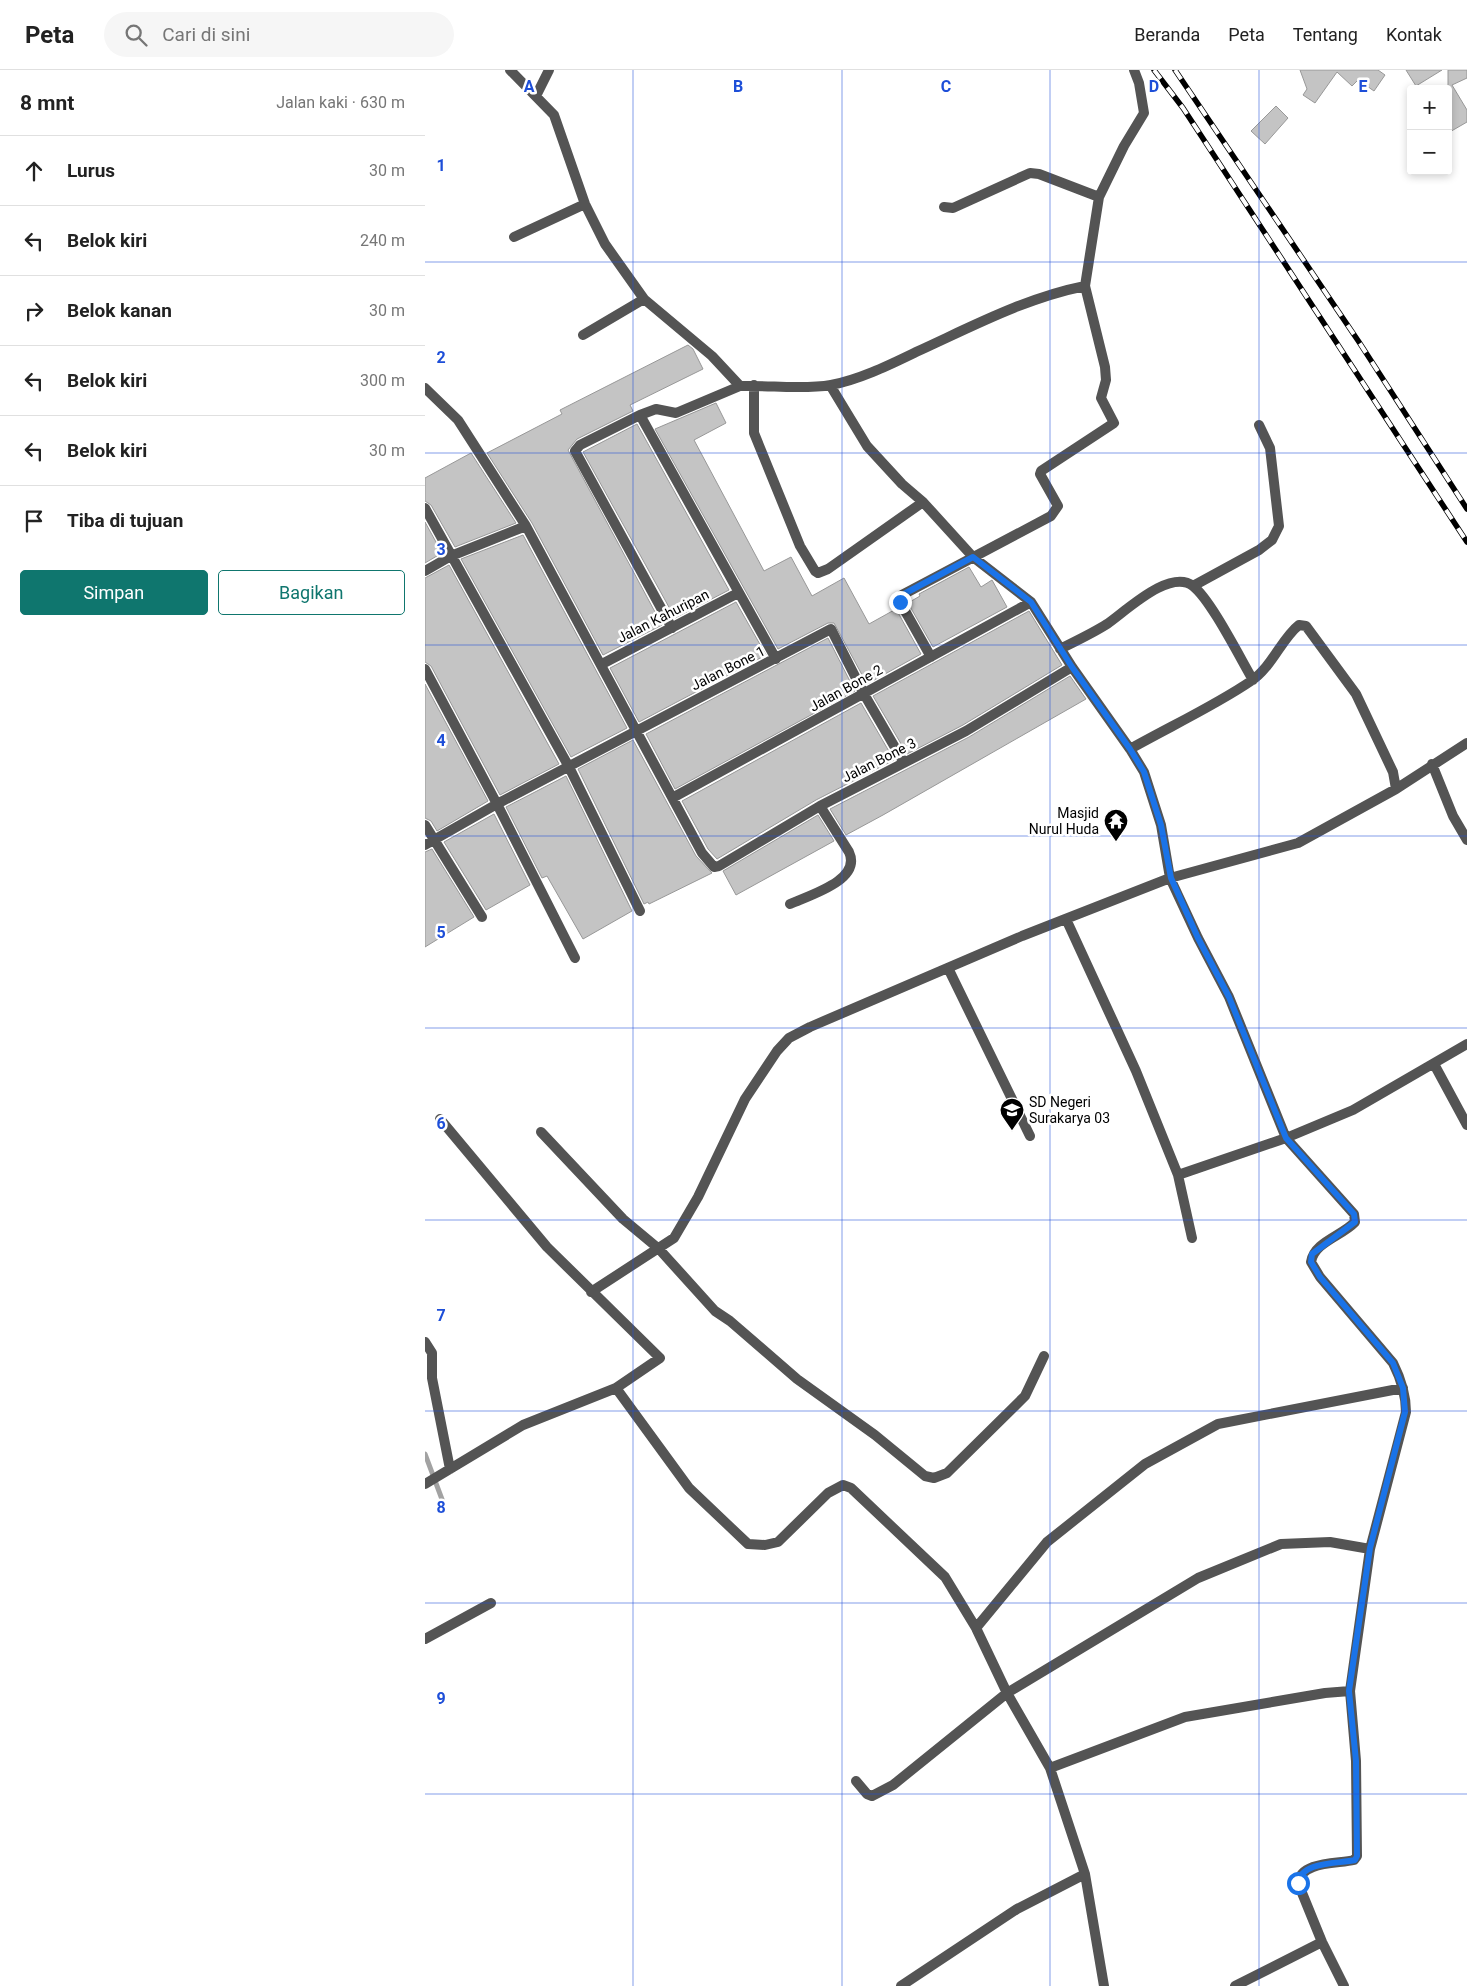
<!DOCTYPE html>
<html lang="id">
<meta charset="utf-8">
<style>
body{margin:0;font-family:Roboto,sans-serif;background:#f6f6f6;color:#222}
.controls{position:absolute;right:15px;top:15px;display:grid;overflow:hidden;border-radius:5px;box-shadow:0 2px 8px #0003}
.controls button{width:45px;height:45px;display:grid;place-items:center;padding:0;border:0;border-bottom:1px solid #e0e0e0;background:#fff;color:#222;font:25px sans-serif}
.stop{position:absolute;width:15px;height:15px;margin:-11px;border:4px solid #1a73e8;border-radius:50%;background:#fff}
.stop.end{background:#1a73e8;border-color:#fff;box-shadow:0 1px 5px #0008}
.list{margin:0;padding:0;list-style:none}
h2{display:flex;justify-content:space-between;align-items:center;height:65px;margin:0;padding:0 20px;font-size:21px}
h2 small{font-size:16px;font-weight:400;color:#767676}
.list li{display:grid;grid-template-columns:32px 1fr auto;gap:15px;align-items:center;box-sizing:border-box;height:70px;padding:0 20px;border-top:1px solid #e0e0e0}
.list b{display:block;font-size:19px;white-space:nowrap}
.list em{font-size:16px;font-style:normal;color:#767676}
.actions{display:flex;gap:10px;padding:15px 20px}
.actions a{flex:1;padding:11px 0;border:1px solid #0f766e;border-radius:5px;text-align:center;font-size:18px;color:#0f766e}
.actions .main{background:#0f766e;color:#fff}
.icon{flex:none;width:28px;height:28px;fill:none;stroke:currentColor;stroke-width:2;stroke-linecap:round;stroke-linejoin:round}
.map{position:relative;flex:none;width:1042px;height:1916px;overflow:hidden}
header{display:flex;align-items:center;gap:30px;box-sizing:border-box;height:70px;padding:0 25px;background:#fff;border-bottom:1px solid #e0e0e0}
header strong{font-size:24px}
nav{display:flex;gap:28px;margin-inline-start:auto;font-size:18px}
.search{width:350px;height:45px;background:#f6f6f6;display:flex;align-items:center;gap:12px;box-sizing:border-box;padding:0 18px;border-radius:28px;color:#767676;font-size:19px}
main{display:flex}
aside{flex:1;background:#fff}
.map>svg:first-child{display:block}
</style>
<header>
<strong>Peta</strong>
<div class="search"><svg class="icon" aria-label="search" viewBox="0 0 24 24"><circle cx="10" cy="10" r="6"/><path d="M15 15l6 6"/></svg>Cari di sini</div>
<nav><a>Beranda</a><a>Peta</a><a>Tentang</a><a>Kontak</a></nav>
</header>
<main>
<aside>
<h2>8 mnt<small>Jalan kaki · 630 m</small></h2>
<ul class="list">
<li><svg class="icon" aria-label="ahead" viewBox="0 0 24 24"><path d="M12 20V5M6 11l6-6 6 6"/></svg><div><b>Lurus</b></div><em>30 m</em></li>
<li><svg class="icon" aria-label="left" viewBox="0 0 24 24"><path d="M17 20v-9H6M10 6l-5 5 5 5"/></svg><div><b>Belok kiri</b></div><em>240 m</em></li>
<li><svg class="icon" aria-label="right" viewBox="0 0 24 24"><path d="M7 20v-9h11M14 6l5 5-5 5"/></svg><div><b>Belok kanan</b></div><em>30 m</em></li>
<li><svg class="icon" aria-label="left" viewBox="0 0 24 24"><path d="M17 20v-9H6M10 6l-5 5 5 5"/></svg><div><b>Belok kiri</b></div><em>300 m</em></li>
<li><svg class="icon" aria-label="left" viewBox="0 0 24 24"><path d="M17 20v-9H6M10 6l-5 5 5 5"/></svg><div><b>Belok kiri</b></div><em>30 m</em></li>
<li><svg class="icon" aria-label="arrive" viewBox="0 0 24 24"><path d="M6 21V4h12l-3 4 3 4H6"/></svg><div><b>Tiba di tujuan</b></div></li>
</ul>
<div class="actions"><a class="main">Simpan</a><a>Bagikan</a></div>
</aside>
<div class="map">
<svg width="1042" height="1916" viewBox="0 0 1042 1916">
<rect width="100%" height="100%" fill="#fff"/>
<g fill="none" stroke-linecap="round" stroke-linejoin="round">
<!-- stream -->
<path stroke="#a2a2a2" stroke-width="5" d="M0,1384L18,1432"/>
</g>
<!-- building -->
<path fill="#c4c4c4" stroke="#989898" d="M875,0H953L960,5L949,21L933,10L927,16L912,2L890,33L878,25L882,19Z
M981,0H1017L991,16Z
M1023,0H1042V8L1027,15L1042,40V52L1023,63Z
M851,36L863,48L840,74L826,61Z
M263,275L268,279L278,299L205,335L208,341L152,369L143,380L237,555L178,585L107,453L62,383L137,344L135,340Z
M291,333L301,353L269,370L339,501L366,487L387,526L419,508L444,554L471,539L496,584L442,614L409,553H403L353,579L230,359Z
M212,354L304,520L250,548L158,382Z
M46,383L91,453L30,477L6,435L0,431V408Z
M0,452L17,483L0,493Z
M98,465L202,658L146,687L36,489Z
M24,495L134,694L75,725L6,596L0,592V508Z
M544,497L556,517L567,510L582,537L508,577L483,533L495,526L494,524Z
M311,532L341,585L214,652L185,598Z
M604,541L637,595L538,655L482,684L448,626Z
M403,568L430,621L250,719L221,664Z
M645,606L661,629L458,745L421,765L405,739L544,667Z
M0,614L63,731L12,761L6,751L0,748Z
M436,633L469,690L391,730L292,789L283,779L257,731Z
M208,670L271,786L287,803L224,834L223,832L219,834L153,699Z
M141,706L207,841L158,869L122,806L117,808L81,737Z
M69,744L105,815L61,840L19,772Z
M393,745L409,771L311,825L298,801Z
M7,779L49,847L0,877V782Z"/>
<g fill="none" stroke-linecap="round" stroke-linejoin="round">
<!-- minor -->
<path stroke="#545454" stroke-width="10" d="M85,0L129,45L160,134L180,174L219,229L287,286L315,316C345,315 377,320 406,315C436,309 464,295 491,282C546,257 600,228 660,216L674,127L699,76L719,43L714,13L709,0
M111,26L124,0
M519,137L528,138L605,103L614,104L674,127
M89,167L160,134
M158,265L219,229
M329,315V363L375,476L390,501L393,503L403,499L498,432
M405,315L442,376L477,414L498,432L548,487L606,532L647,597L705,679L719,702L736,755L745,808L773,868L804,927L861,1068L929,1144L930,1152C917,1166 889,1172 886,1192L895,1207L968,1293C976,1309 981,1324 981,1342L945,1479L925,1621L900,1623L760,1647L625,1698
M0,318L33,350L101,456L277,783L289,797L294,796L395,736L541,661L647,597
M215,345L351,589
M0,438L144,697L215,841
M0,501L26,486L101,456
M768,516L834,480L847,470L854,456L845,378L834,355
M247,558L150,381L155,375L215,345L231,339L251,343L315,316
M635,579C651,571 668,563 682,554C701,541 745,498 768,516C786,530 815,588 828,610
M506,587L475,532L477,525L626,446L633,436L615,404L616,401L689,353L676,328L681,310L680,297L660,216
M177,594L313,523
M0,599L72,734L150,888
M705,679C744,657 791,635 826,611C847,597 857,568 874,555L881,556L931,624L968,702L971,719
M1007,694L1028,746L1042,770
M249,727L606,532
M0,755L57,847
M0,775L72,734L406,559L439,624L479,693
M365,834C385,825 437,810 424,782L395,736
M641,849L711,1001L753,1105L767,1168
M523,898L605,1066
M1009,994L1042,1055
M116,1062L198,1149L234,1179L290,1241L305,1251L372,1309L450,1365L500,1406L509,1408L522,1403L600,1326L619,1286
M753,1105L861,1068L928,1040L1042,974
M166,1222L249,1168L273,1127L320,1029L352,981L364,968L385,957L597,866L745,808L873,773L971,719L1042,673
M0,1272L7,1283V1308L25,1399
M191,1318L264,1418L323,1474L340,1475L353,1472L403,1423L418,1415L426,1418L520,1507L551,1558L582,1623L625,1698L660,1804L679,1916
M0,1414L98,1355L191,1318L235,1288L122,1177L15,1049
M551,1558L622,1472L720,1394L793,1354L978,1318
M0,1569L66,1533
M431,1711L442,1724L447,1726L468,1715L582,1623L773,1508L856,1474L905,1472L945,1479
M476,1916L592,1839L660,1804
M810,1916L897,1872
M919,1916L897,1872L873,1813C876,1791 913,1794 929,1790L932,1786L931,1691L925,1621"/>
<defs>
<path id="rail" d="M729,0L758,38L1042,472
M750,0L934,272L1042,439"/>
</defs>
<!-- rail casing -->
<use href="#rail" stroke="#000" stroke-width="5.5"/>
<!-- rail -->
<use href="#rail" stroke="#fff" stroke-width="4" stroke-dasharray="11" stroke-linecap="butt"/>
</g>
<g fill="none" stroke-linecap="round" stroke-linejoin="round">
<!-- route -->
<path stroke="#1a73e8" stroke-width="6" d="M475,532L477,525L548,487L606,532L647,597L705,679L719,702L736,755L746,808L773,868L804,927L861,1068L929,1144L930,1152L887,1184L886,1192L895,1207L968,1293L978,1318L980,1342L945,1478L924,1621L931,1691L932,1786L930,1790C913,1794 876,1791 873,1813"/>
</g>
<!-- grid -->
<path fill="none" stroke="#1d4ed8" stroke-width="1" stroke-opacity="0.55" d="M208,0V1916M417,0V1916M625,0V1916M834,0V1916M0,192H1042M0,383H1042M0,575H1042M0,766H1042M0,958H1042M0,1150H1042M0,1341H1042M0,1533H1042M0,1724H1042"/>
<!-- icons -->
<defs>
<symbol id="temple-pin" viewBox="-11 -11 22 30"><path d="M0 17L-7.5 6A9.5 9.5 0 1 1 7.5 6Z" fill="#000" stroke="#fff"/><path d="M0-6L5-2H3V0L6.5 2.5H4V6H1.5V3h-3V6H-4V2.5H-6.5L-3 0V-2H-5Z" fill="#fff"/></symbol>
<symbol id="school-pin" viewBox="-11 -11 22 30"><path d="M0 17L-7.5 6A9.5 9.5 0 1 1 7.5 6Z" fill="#000" stroke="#fff"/><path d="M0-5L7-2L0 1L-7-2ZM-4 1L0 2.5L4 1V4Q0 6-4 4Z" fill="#fff"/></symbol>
</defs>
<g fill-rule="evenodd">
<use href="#temple-pin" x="677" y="737" width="28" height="38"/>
<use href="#school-pin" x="573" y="1026" width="28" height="38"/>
</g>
<g text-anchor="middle" stroke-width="5" stroke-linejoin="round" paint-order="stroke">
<!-- street labels -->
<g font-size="14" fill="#000" stroke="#fff">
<text transform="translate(238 546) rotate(-27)" y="5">Jalan Kahuripan</text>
<text transform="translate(303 598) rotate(-27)" y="5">Jalan Bone 1</text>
<text transform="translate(421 618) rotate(-29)" y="5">Jalan Bone 2</text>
<text transform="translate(454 690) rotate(-27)" y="5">Jalan Bone 3</text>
</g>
<!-- poi labels -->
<g font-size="14" fill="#000" stroke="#fff" text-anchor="end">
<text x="674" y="748">Masjid<tspan x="674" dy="16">Nurul Huda</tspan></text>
<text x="604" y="1037" text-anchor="start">SD Negeri<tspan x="604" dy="16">Surakarya 03</tspan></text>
</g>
</g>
<g font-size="16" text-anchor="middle" font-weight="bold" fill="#1d4ed8" stroke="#fff" stroke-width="5" stroke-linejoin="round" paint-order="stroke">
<text x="104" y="22">A</text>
<text x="313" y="22">B</text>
<text x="521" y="22">C</text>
<text x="729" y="22">D</text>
<text x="938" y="22">E</text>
<text x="16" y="101">1</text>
<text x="16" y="293">2</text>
<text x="16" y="485">3</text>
<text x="16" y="676">4</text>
<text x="16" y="868">5</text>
<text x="16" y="1059">6</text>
<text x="16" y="1251">7</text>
<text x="16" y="1443">8</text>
<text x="16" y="1634">9</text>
</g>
</svg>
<div class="controls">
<button>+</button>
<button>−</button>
</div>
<div class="stop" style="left:873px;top:1813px"></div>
<div class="stop end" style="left:475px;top:532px"></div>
</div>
</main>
